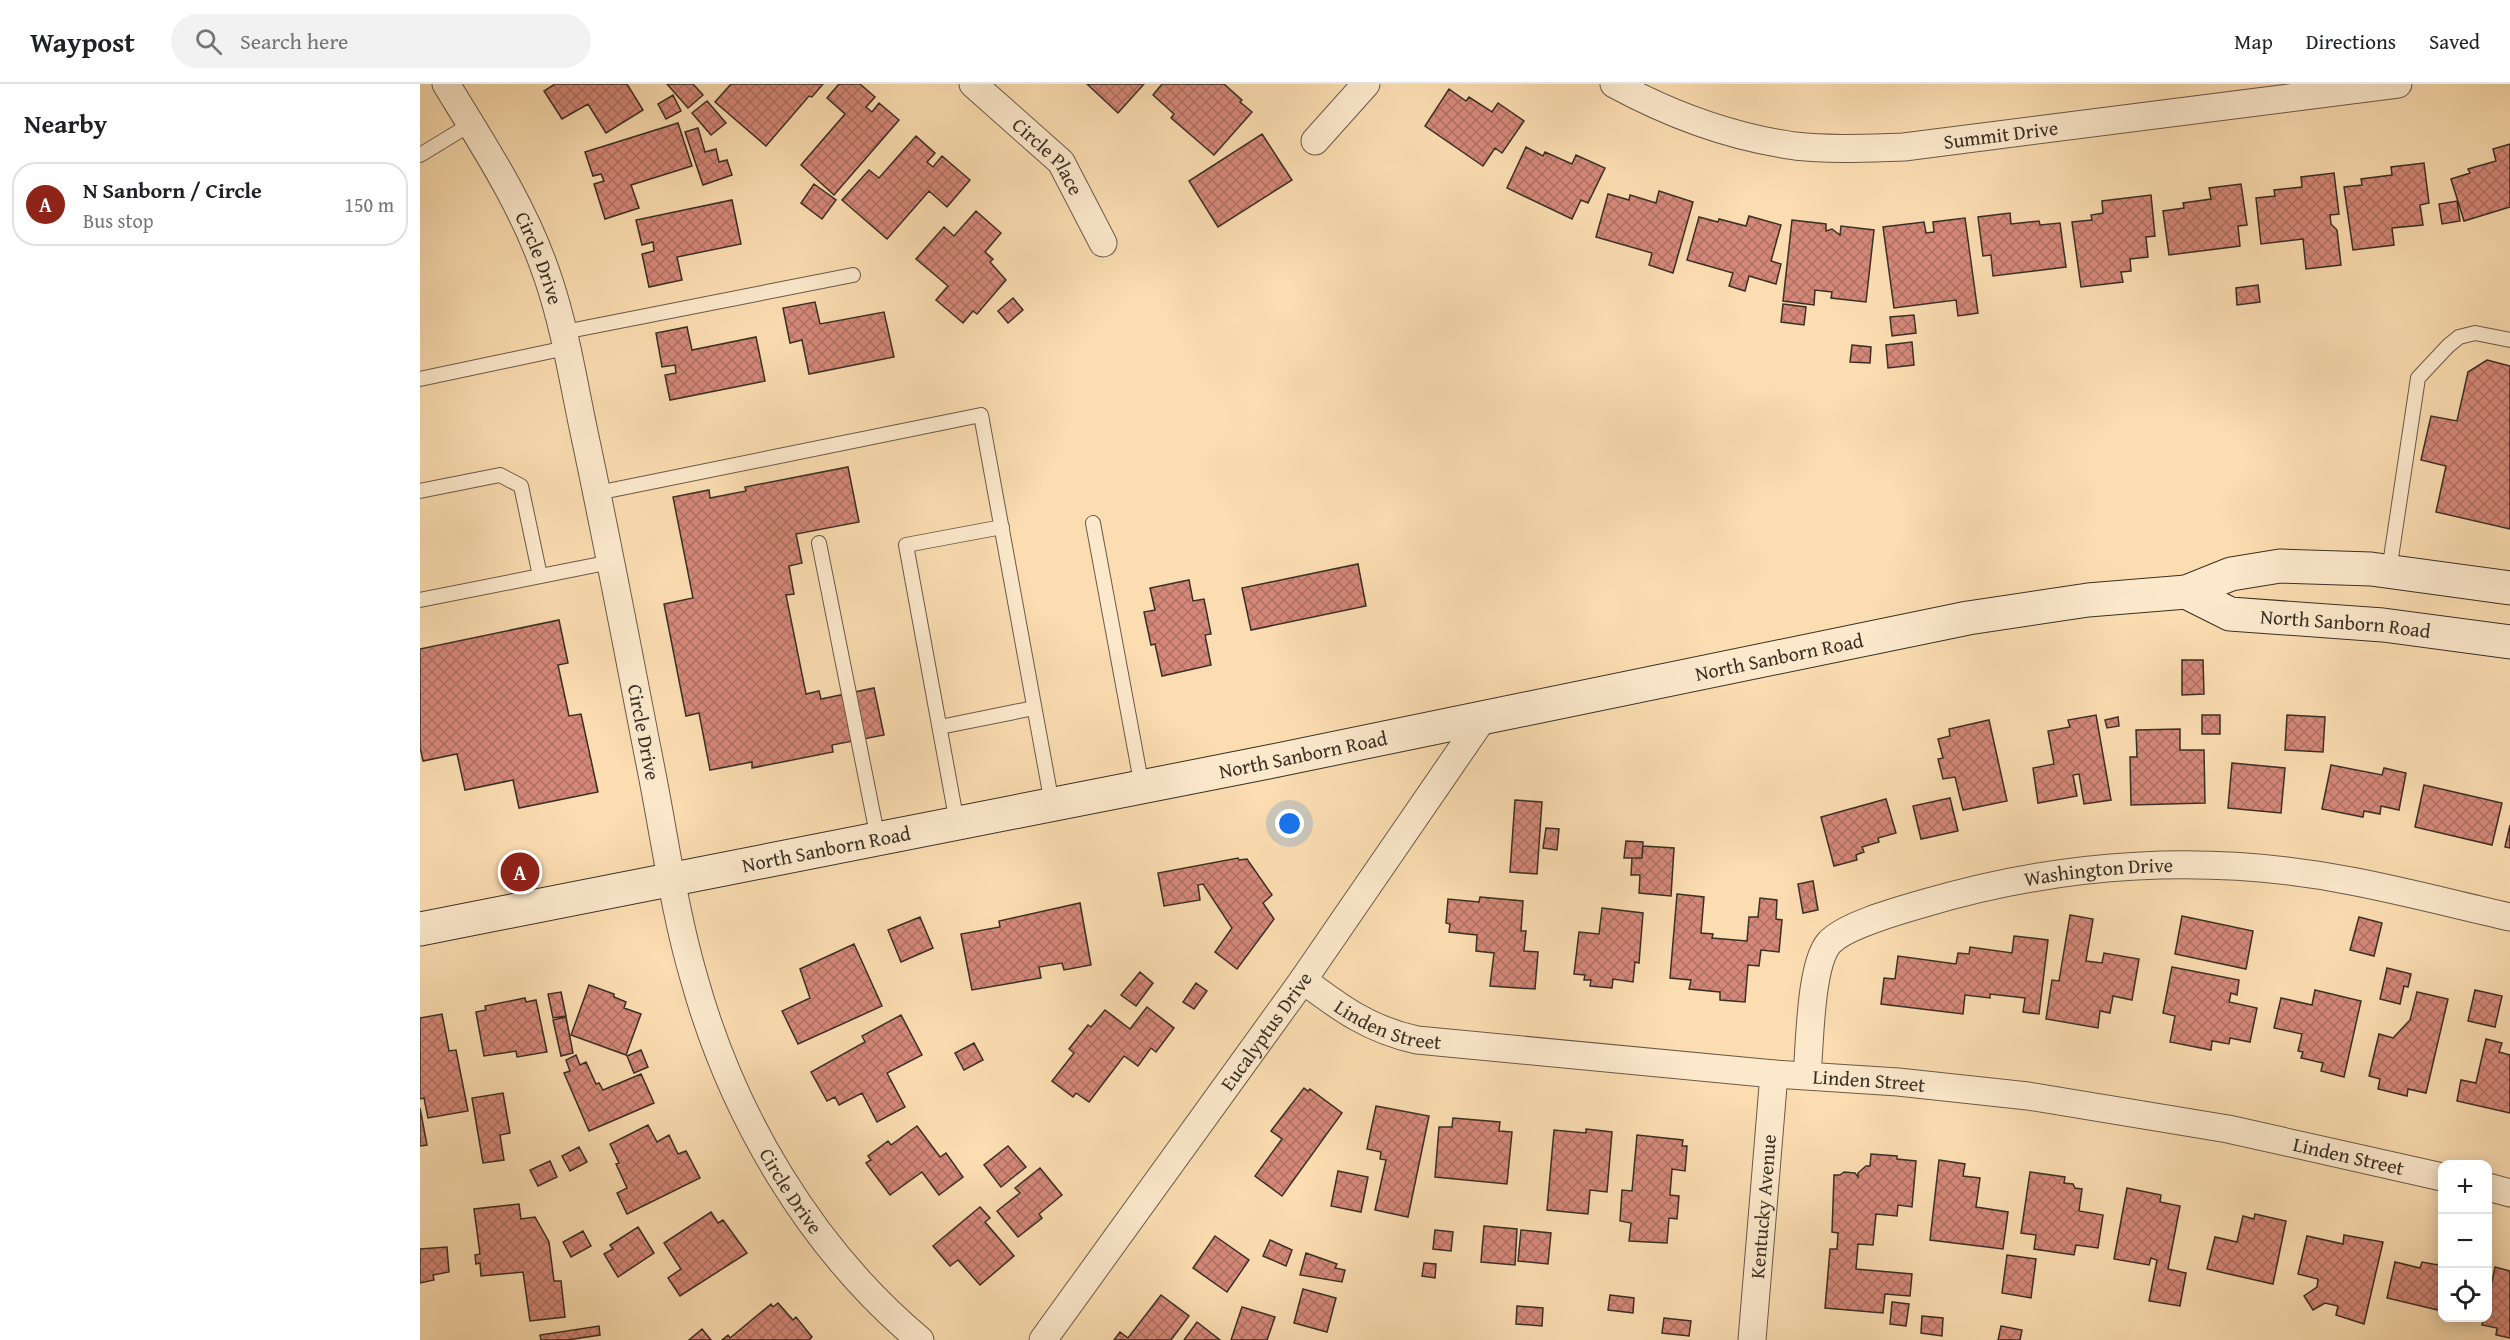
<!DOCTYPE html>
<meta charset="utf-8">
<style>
body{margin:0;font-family:"Gentium Book Plus",serif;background:#f2f2f2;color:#202124}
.controls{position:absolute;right:18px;bottom:18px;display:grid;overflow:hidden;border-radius:12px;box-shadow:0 3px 15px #0003}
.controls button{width:54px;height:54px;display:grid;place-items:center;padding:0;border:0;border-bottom:2px solid #e0e0e0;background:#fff;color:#202124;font:30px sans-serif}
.you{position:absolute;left:870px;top:740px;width:21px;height:21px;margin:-15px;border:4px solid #fff;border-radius:50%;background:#1a73e8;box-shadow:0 0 0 9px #1a73e833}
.badge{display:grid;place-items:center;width:39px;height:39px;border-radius:50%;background:#8f2418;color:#fff;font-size:20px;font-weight:700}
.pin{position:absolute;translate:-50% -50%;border:3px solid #fff;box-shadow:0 2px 6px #0006}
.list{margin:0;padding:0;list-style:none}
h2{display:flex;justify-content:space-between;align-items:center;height:78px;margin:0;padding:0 24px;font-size:26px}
h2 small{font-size:20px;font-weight:400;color:#757577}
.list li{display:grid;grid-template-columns:39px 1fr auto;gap:18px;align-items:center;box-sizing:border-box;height:84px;margin:0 12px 12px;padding:0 12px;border:2px solid #e0e0e0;border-radius:24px}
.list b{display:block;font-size:22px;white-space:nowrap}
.list p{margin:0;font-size:20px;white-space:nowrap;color:#757577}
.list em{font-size:20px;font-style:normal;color:#757577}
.icon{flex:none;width:33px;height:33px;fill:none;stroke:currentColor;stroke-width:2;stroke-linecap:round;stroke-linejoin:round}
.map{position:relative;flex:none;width:2090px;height:1256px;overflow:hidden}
header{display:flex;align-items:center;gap:36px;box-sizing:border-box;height:84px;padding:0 30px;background:#fff;border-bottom:2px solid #e0e0e0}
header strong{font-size:28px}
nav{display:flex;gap:33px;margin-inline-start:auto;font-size:21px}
.search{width:420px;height:54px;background:#f2f2f2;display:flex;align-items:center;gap:15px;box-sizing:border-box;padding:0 21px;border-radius:33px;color:#757577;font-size:22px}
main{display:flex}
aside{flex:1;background:#fff}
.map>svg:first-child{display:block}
</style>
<header>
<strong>Waypost</strong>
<div class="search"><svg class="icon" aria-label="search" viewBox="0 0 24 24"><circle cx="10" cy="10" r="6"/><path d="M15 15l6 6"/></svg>Search here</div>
<nav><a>Map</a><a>Directions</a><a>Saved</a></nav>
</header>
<main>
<aside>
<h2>Nearby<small></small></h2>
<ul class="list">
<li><span class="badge">A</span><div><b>N Sanborn / Circle</b><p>Bus stop</p></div><em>150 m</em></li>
</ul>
</aside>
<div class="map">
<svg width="2090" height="1256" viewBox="0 0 2090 1256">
<defs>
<pattern id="building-cross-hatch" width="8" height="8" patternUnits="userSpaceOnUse" patternTransform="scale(1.5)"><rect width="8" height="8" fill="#d58879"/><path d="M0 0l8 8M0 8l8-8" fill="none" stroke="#ae7063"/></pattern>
</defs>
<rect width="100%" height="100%" fill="#fbddb1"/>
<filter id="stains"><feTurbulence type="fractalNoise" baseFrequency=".00333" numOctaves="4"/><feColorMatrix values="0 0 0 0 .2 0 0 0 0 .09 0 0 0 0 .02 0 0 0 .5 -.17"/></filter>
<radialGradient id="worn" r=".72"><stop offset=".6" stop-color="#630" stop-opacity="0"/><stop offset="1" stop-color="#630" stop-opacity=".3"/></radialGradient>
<!-- building -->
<path fill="url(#building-cross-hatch)" stroke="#392f25" stroke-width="1.5" d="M135,0H207L223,26L186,49L168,20L142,35L124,7Z
M247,0H273L283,11L268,24Z
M311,0H403L392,13L389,12L346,62L295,18Z
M419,0H440L455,13L446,23L452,28L459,19L479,36L414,111L381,81L425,30L407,14Z
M667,0H724L698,29Z
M742,0H804L822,16L820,18L832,28L794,71L751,34L754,30L733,11Z
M1029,5L1046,17L1049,13L1072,28L1078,19L1104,37L1082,69L1075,64L1063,82L1005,42Z
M253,11L261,27L246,35L238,20Z
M287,17L306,39L291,51L272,29Z
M258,39L272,82L211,101L219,124L185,135L174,100L184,97L181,90L173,92L165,68Z
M278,44L285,68L296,65L299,78L307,76L312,91L283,101L265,48Z
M842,50L872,96L798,143L769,97Z
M496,52L515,69L507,78L513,83L522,72L550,96L527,123L509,107L467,155L422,116L449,86L459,94Z
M2090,60V123L2044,137L2031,95L2050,89L2048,85L2076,77L2073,65Z
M1106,63L1123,72L1125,68L1152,80L1156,71L1185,84L1168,119L1161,116L1152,135L1087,104Z
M2004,79L2009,119L2000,121L2003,141L1972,144L1974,161L1933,166L1924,103L1942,101L1941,95L1972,91L1971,83Z
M1914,89L1919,130L1910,131L1911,140L1917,146L1921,181L1886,185L1883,155L1841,160L1836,114L1855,112L1854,106L1882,103L1881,93Z
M394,100L416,116L402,135L381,119Z
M1821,100L1827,141L1818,142L1820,162L1749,171L1743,127L1764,124L1763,119L1791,115L1789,104Z
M1239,107L1273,118L1253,189L1229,181L1232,169L1176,153L1188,110L1209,116L1210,111L1236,119Z
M1731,111L1735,152L1726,153L1728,173L1710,175L1711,187L1701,188L1703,198L1661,203L1652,138L1672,136L1671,131L1683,129L1682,117Z
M312,116L321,160L257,173L262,196L229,203L222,170L234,167L233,158L222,161L216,136Z
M2037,117L2040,137L2022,140L2019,120Z
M556,127L581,149L565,168L573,175L570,178L586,196L557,230L553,227L543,239L516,216L528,202L496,175L524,143L534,152Z
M1590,129L1591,140L1619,137L1620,141L1640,139L1646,183L1573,192L1571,171L1563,172L1558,133Z
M1329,132L1361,141L1351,177L1361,180L1356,200L1329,192L1325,207L1309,202L1313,189L1267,176L1279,133L1298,138L1299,135L1326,142Z
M1545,134L1558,229L1538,232L1536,216L1474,224L1463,143L1504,138L1506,149L1514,148L1513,138Z
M1372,136L1406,140V147L1412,145L1420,151L1421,142L1454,146L1446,218L1411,214L1412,208L1395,206L1394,221L1363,217Z
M1838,201L1840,218L1817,221L1816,204Z
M593,214L603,226L588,239L578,227Z
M395,218L400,240L464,228L474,273L389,290L382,256L370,259L363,224Z
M1363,220L1386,223L1384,241L1361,238Z
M1494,231L1496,249L1472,252L1470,233Z
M267,243L272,266L336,253L345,297L250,316L245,291L256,289L255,281L242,283L236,249Z
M1492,258L1494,281L1468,284L1466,261Z
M1432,261L1451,263L1450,279L1430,278Z
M2067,276L2090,282V445L2016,428L2026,382L2001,376L2011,332L2037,337L2048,288Z
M428,383L439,438L376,450L382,479L369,482L374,510L366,511L386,610L399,607L401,615L454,604L464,651L412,661L413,668L332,684V678L290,686L279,629L266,632L244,520L273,514L253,413L289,406L290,414L326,407L325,403Z
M938,480L946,522L831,546L822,504Z
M769,496L773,517L784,515L791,550L785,551L791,581L742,592L735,560L731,561L724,528L735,526L730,504Z
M139,536L148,579L138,581L149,632L161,630L178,708L99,724L93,696L45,706L37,670L3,677L0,663V565Z
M1762,576H1783L1784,610L1762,611Z
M1676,631L1691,716L1664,720L1659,690L1653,691L1657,712L1618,719L1613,684L1634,680L1628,647L1650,643L1648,636Z
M1782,631H1800V650H1782Z
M1867,631L1905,633L1903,668L1865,666Z
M1698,633L1699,642L1687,644L1685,636Z
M1569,636L1587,717L1543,726L1535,693L1523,695L1518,675L1523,674L1518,655L1530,652L1529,645Z
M1760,645V666H1784L1785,719L1711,721L1710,673H1717L1716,646Z
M1812,679L1865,684L1861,729L1808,724Z
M1911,681L1962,691L1964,684L1986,689L1979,726L1961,722L1960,730L1944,727L1943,733L1902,725Z
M2004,701L2082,719L2072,761L1995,743Z
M1530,714L1538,747L1501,755L1493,722Z
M1466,715L1476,749L1458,754L1459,758L1442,763L1444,768L1436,771L1437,776L1414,782L1401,733Z
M1095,716L1122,718L1117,790L1090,788Z
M2090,741V764L2085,763Z
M1126,744L1139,745L1137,766L1123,764Z
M1206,757L1223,758L1222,774H1204Z
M1223,762L1254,764L1251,812L1219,809L1220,791H1211L1212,774H1222Z
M818,774L819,776L827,775L852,811L843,819L854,835L817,885L795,868L812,844L783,800L778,801L780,816L744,822L738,789Z
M1393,797L1398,826L1383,829L1378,800Z
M1257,810L1284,813L1281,849L1293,850L1292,854L1327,857L1329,833H1338L1340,814L1357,816L1356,835L1362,836L1359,868L1341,866L1339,882L1328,881L1325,918L1300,916V908L1269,905L1271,896L1250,894Z
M1060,813L1103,817L1101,847H1106L1104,867L1118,868L1115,905L1070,902L1074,869L1056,867L1057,851L1029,848L1030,840L1026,839L1028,815L1059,818Z
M660,819L671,881L644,886L642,879L619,883L621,894L552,906L541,850L580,843L579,837Z
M1182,824L1223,829L1219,879L1215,878L1213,898L1193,895L1192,904L1170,902L1171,896H1164L1165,891L1154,890L1159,848L1179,850Z
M1650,831L1673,835L1666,877L1682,879L1684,869L1719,875L1712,916L1693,912L1690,929L1680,927L1678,944L1626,935L1632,896L1639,897Z
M1762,832L1833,847L1826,885L1755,870Z
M500,833L513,864L481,878L468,846Z
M1939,833L1962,839L1954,872L1930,866Z
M1594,852L1628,856L1619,930L1603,928L1605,914L1570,910V914L1545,911L1543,930L1461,920L1464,894L1475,895L1478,872L1536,880L1538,869L1549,870L1550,863L1592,869Z
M434,860L462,922L378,960L362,927L390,914L380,885Z
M1752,883L1819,896L1817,911L1811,909L1809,918L1837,924L1830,958L1810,954L1809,960L1792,957L1791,966L1750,958L1755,932L1743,929Z
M1967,884L1991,890L1988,903L1984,902L1980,920L1960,915Z
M720,888L733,899L716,922L701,911Z
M776,899L787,907L774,925L763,918Z
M169,901L194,910V913L206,918L204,924L221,930L206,971L151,951Z
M1895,906L1941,917L1924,993L1901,987L1903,979L1881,974L1883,968L1878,967L1882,950L1854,944L1861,914L1892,921Z
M2055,906L2082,912L2075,943L2048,937Z
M141,908L146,932L133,934L128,910Z
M1997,908L2028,915L2006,1009L1988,1005L1987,1012L1958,1005L1960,995L1949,992L1959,950L1973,954L1990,936Z
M105,914L106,918L116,916L127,968L97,973L96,967L64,972L56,928L66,926L65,922Z
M727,923L754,944L736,968L731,964L718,982L704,972L669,1018L656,1009L653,1013L632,997L654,969L649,965L668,941L671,943L685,926L710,945Z
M22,930L29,967L36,966L48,1027L8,1034L4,1014L0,1015V934Z
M481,931L502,971L467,989L485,1023L457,1038L442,1009L419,1021L415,1013L407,1017L391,988L445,958L442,952Z
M146,933L153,969L141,972L133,936Z
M2066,955L2082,959L2079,968L2090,971V1029L2037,1017L2041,996L2056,999Z
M554,959L563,976L544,986L535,969Z
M221,966L228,983L214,989L207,972Z
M156,971L160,981L166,978L176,1000L179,999L183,1006L221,990L234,1019L169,1047L144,989L150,987L146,976Z
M884,1004L888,1007L890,1005L922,1029L862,1112L835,1092L862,1055L851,1047Z
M83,1009L90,1049L80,1051L84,1076L63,1079L52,1014Z
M956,1022L1009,1032L988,1133L955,1126L966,1076L960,1075L961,1068L947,1065Z
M0,1024L7,1061L0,1062Z
M1033,1034L1080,1038L1079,1047L1092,1048L1087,1100L1015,1093L1019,1043H1032Z
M228,1041L237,1058L249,1051L258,1070L266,1067L280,1094L207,1130L197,1109L207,1104L196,1080L199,1079L190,1060Z
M497,1042L520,1073L526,1069L543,1093L519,1111L502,1088L470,1111L446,1079L451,1076L448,1072L468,1057L471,1061Z
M1166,1045L1192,1048L1187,1108L1170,1106L1168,1130L1127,1126L1134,1046L1166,1049Z
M1217,1051L1263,1056L1262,1062H1267L1265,1087L1252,1085L1250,1111L1259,1112L1257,1135L1249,1134L1247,1159L1209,1157L1211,1139L1200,1137L1202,1106L1212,1107Z
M588,1062L606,1083L581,1103L564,1081Z
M159,1063L167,1078L150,1087L142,1072Z
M1451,1070L1477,1072V1075L1496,1077L1492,1123L1478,1121L1477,1132L1456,1130L1453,1161L1438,1160L1436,1185L1492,1190L1490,1212L1465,1210L1463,1229L1405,1224L1410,1165H1417L1418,1149L1412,1148L1414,1091H1420L1424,1088L1435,1089L1438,1093V1089L1446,1082H1450Z
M1519,1076L1545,1080L1543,1092L1560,1094L1556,1123L1588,1128L1583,1165L1510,1156Z
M130,1077L137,1093L118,1102L110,1086Z
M620,1084L642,1111L619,1130L622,1134L598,1153L577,1127L600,1109L595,1104Z
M918,1087L948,1093L941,1128L911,1122Z
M1610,1088L1645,1093L1644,1099L1653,1100L1655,1104L1662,1105L1659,1127L1683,1131L1678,1164L1656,1161L1654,1171L1614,1165L1616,1151L1601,1149Z
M1707,1104L1741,1111L1740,1118L1760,1122L1748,1185L1766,1189L1760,1222L1729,1217L1737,1176L1731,1174L1729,1181L1694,1175Z
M99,1120L101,1135L115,1133L129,1158L134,1197H141L145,1233L110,1237L103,1188L61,1192L60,1179L56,1180L55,1171L60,1170L54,1125Z
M560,1123L570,1134L565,1138L594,1172L560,1201L538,1176L530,1182L513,1162Z
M291,1128L298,1139L303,1136L327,1169L260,1212L248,1194L261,1185L244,1159Z
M1835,1130L1866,1137L1853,1200L1787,1185L1795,1153L1817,1158L1823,1132L1834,1135Z
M1064,1142L1097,1145L1095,1181L1061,1178Z
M218,1143L234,1169L198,1193L184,1170L193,1165L190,1161Z
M1015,1146L1033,1148L1031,1167L1013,1165Z
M1101,1146L1131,1149L1128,1180L1098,1177Z
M163,1147L171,1162L151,1173L143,1158Z
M1924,1151L1963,1158L1944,1240L1916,1231L1918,1222L1905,1219L1893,1226L1884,1212L1897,1203L1898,1195L1878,1190L1887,1152L1923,1160Z
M795,1152L829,1176L807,1208L773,1184Z
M850,1156L872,1166L866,1182L843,1172Z
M27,1163L29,1188L13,1191L14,1196L0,1199V1165Z
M886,1169L917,1180L915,1184L925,1186L922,1198L880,1191Z
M1587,1171L1616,1175L1611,1214L1582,1209Z
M2020,1173L2022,1174V1227L1967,1214L1975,1178L2000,1184L2002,1178L2018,1181Z
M1004,1179L1016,1180L1015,1194L1002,1192Z
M2075,1183L2090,1187V1254L2076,1251L2077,1244L2062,1241L2064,1234H2068V1217Z
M883,1205L916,1214L907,1248L874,1239Z
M741,1211L769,1232L751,1256H694L700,1248L708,1254Z
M1190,1211L1214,1214L1213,1229L1188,1226Z
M1472,1218L1489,1220L1486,1242L1470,1240Z
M358,1219L373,1236L376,1233L392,1253L389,1256H302L308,1251L310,1254L351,1220L353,1223Z
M1097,1222L1123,1224L1122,1242L1096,1240Z
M822,1223L855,1233L847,1256H811Z
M1502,1232L1523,1234L1522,1252L1501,1249Z
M1244,1234L1271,1237L1269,1252L1242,1249Z
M777,1238L800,1256H764Z
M179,1242L180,1251L147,1256H121L120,1251Z
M1581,1242L1602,1246L1600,1256H1578Z
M282,1245L291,1256H269Z"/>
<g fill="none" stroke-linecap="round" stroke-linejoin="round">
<defs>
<path id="lane" d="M0,71L51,40
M144,248L433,191
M0,295L146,264
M0,407L80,391L101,402L120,492
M177,409L561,331L632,720
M673,439L722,703
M399,459L458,755
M1969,487L1998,294L2028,262L2039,253L2055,249L2090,256
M0,516L191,478
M520,643L614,624
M537,739L486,461L582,443"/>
<g id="street">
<path id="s1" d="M26,0C64,62 105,124 128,194C145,244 153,296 164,348C188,460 209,573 231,685C245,755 254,826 274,894C312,1031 390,1164 500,1256"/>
<path id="s2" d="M553,0L641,78L683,159"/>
<path id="s3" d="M1194,0C1251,31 1310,53 1375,62C1411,66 1448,64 1484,63L1978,0"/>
<path d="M895,57L946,0"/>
<path id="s4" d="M883,896C920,924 950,946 997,956L1354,990L1478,998L1608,1012L1808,1045L2022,1093"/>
<path id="s5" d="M1387,991C1390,960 1390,881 1409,859C1425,841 1481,826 1505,819C1643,778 1789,769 1931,797C1984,807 2037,821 2090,833"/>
<path d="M2068,1103L2090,1109"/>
<path id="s6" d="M623,1256L883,896L1063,634"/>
<path id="s7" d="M1332,1256L1354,990"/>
</g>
<g id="secondary">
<path id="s8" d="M1766,508L1810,530L1963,541L2090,558"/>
<path id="s9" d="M0,845L848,678L1548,534L1668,516L1766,508L1811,490L1860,482L1951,485L2090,504"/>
</g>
</defs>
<!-- lane casing -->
<use href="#lane" stroke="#6a5a48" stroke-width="16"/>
<!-- street casing -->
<use href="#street" stroke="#6a5a48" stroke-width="29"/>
<!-- secondary casing -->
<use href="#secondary" stroke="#392f25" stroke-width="35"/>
<!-- lane -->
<use href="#lane" stroke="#fce9cc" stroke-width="14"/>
<!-- street -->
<use href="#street" stroke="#fce9cc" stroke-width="27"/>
<!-- secondary -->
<use href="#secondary" stroke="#fce9cc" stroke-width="33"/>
</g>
<g text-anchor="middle" stroke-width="4.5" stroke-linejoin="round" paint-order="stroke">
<!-- street labels -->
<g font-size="20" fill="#392f25" stroke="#fce9cc">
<text dy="7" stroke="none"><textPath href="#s3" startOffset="399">Summit Drive</textPath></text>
<text dy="7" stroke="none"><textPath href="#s2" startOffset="105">Circle Place</textPath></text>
<text dy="7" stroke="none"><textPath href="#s1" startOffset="198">Circle Drive</textPath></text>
<text dy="7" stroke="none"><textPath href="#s8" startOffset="165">North Sanborn Road</textPath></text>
<text dy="7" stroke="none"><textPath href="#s9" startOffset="1386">North Sanborn Road</textPath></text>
<text dy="7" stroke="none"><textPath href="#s1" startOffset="684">Circle Drive</textPath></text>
<text dy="7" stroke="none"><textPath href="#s9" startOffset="900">North Sanborn Road</textPath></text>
<text dy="7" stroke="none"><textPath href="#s9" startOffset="414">North Sanborn Road</textPath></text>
<text dy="7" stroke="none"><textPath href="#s5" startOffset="417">Washington Drive</textPath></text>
<text dy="7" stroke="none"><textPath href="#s4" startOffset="98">Linden Street</textPath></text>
<text dy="7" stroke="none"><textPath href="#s6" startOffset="381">Eucalyptus Drive</textPath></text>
<text dy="7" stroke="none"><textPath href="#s4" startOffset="584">Linden Street</textPath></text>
<text dy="7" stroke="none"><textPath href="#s4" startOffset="1070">Linden Street</textPath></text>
<text dy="7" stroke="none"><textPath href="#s1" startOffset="1170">Circle Drive</textPath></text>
<text dy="7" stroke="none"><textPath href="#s7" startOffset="134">Kentucky Avenue</textPath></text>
</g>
</g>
<rect width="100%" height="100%" filter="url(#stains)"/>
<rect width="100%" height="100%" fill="url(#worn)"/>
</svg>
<div class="controls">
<button>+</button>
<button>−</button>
<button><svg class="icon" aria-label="locate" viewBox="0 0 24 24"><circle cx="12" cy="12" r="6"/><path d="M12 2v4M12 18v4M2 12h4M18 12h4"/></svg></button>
</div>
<div class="you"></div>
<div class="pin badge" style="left:100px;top:788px">A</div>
</div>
</main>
